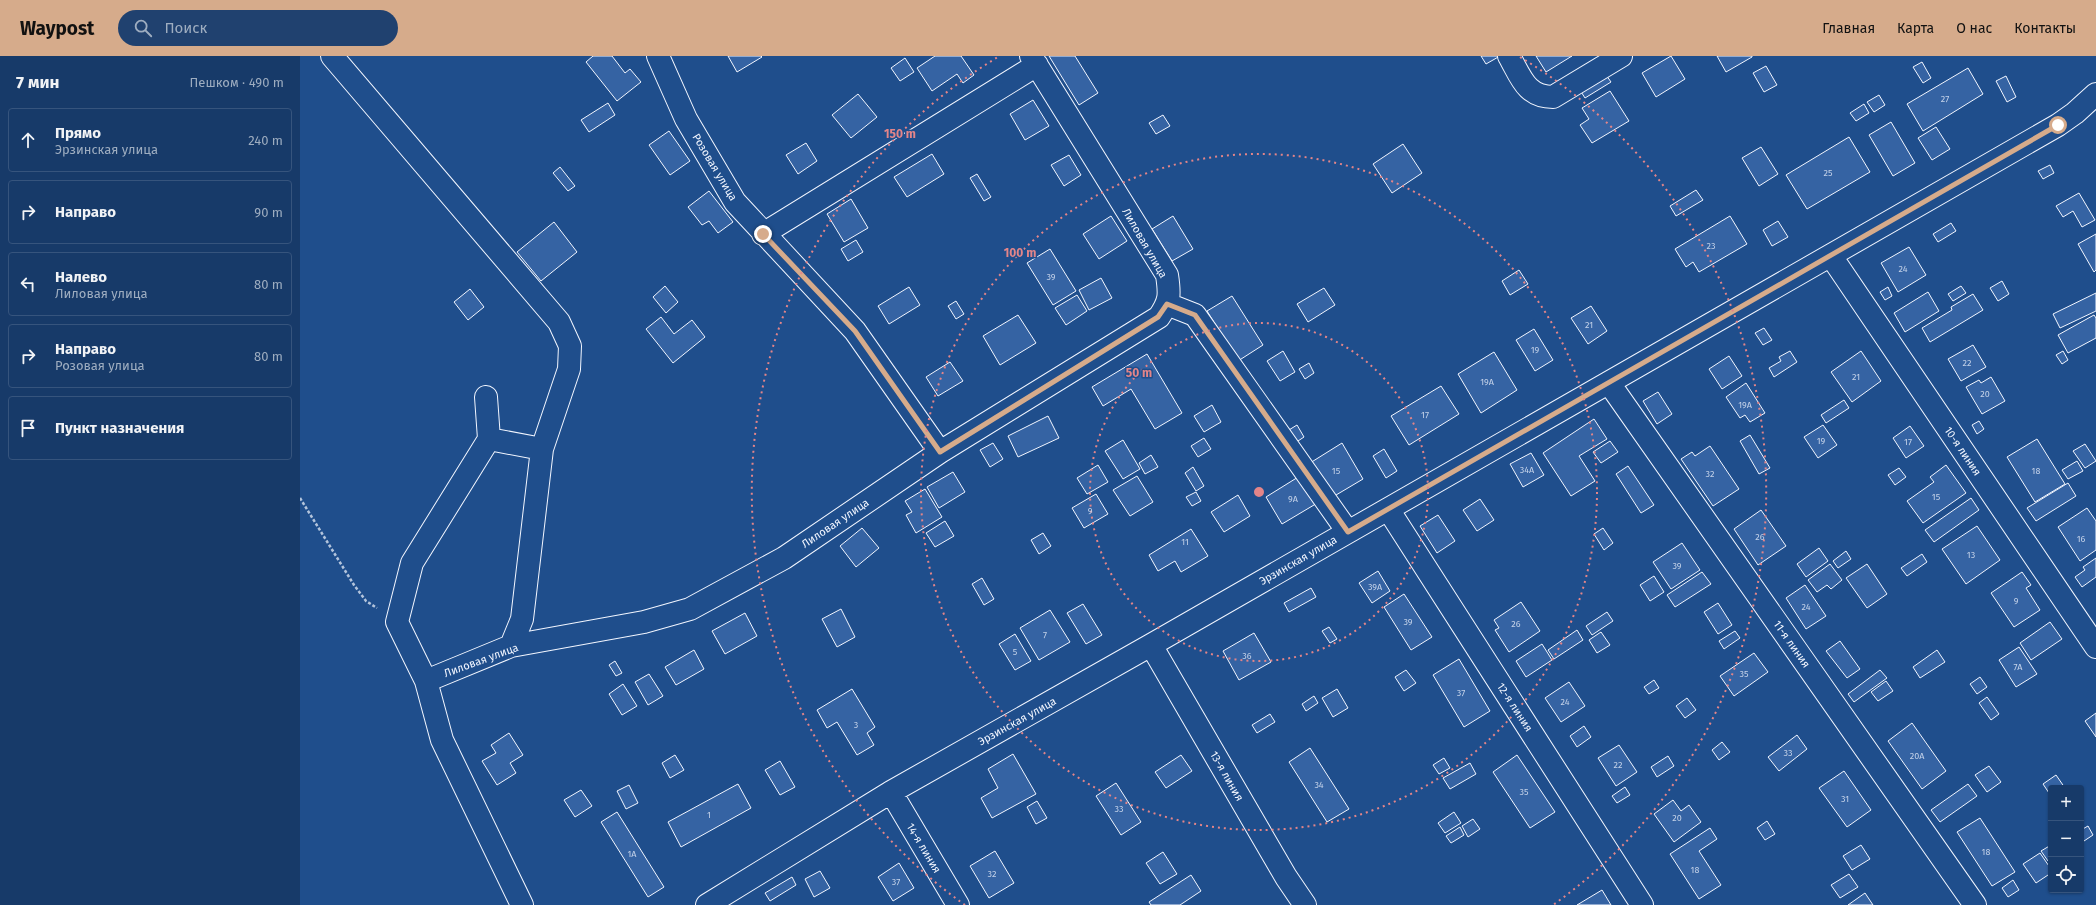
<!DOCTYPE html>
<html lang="ru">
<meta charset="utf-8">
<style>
body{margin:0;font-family:"Fira Sans",sans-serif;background:#20416f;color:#f1f3f6}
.controls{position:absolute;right:12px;bottom:12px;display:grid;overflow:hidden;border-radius:4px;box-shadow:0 1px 3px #0004}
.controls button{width:36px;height:36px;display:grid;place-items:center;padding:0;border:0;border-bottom:1px solid #36547d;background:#173a69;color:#f1f3f6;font:20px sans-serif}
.stop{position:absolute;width:12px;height:12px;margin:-9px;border:3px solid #d6ab8b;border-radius:50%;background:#fff}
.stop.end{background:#d6ab8b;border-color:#fff;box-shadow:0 1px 4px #0008}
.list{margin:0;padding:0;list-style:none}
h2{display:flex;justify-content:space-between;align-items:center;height:52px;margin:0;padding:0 16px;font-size:17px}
h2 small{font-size:13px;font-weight:400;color:#9eadc0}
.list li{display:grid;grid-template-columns:26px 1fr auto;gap:12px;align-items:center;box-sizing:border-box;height:64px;margin:0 8px 8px;padding:0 8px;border:1px solid #36547d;border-radius:4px}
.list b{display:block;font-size:15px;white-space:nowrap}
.list p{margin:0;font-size:13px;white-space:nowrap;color:#9eadc0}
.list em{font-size:13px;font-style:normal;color:#9eadc0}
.icon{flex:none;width:22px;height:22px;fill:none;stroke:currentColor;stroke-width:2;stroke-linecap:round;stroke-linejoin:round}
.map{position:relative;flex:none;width:1796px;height:849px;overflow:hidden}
header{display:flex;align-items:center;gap:24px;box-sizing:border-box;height:56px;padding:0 20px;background:#d6ab8b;color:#111}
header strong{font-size:19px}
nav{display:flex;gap:22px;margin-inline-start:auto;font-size:14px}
.search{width:280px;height:36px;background:#20416f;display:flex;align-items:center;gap:10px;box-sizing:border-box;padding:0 14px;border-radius:22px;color:#9eadc0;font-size:15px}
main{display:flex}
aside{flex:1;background:#173a69}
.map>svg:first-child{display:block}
</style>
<header>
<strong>Waypost</strong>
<div class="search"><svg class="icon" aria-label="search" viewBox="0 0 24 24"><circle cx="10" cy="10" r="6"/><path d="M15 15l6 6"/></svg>Поиск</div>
<nav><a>Главная</a><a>Карта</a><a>О нас</a><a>Контакты</a></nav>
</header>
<main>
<aside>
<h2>7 мин<small>Пешком · 490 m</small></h2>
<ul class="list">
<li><svg class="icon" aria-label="ahead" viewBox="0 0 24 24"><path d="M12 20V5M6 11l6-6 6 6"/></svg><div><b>Прямо</b><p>Эрзинская улица</p></div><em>240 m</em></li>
<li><svg class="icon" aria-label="right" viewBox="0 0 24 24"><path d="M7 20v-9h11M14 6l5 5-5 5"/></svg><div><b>Направо</b></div><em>90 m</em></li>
<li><svg class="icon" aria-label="left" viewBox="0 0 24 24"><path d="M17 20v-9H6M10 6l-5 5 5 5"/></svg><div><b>Налево</b><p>Лиловая улица</p></div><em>80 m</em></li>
<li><svg class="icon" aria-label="right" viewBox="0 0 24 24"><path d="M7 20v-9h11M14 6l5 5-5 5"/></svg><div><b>Направо</b><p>Розовая улица</p></div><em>80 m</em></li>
<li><svg class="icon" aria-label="arrive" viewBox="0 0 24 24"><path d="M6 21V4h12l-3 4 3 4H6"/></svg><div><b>Пункт назначения</b></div></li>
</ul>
</aside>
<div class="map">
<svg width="1796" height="849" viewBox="0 0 1796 849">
<rect width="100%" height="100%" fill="#1f4e8c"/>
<!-- building -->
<path fill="#3563a3" stroke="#f2f6ff" d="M293,0H312L325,17L330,13L341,26L317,45L286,6Z
M428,0H461L462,1L437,16Z
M635,0H661L674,19L663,27L657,18L632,35L617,12Z
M749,0H775L798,37L779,49Z
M1181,0H1200L1186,8Z
M1236,0H1272L1246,16Z
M1371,0L1385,23L1356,41L1342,17Z
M1417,0H1452V1L1426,16Z
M605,2L614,16L600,25L591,12Z
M1622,6L1631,22L1623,27L1613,11Z
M1466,10L1477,29L1464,36L1453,17Z
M1668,12L1683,38L1623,75L1607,48Z
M1304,16L1311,26L1285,42L1278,31Z
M1706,20L1716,41L1707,46L1696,25Z
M1310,35L1329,65L1292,87L1280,69L1289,63L1282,52Z
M558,38L577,61L551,82L532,59Z
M1579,39L1585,49L1574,56L1567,46Z
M733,44L749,70L725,84L710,58Z
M308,47L315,59L289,76L281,64Z
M1564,48L1569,57L1556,65L1550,57Z
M863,59L870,70L856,78L849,67Z
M1591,66L1615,107L1593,120L1569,79Z
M1636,71L1650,93L1632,104L1618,82Z
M369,75L390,105L370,119L349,89Z
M1549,81L1570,116L1507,153L1486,119Z
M506,87L517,105L498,118L486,99Z
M1103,88L1122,117L1092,137L1073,108Z
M1461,91L1478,118L1459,130L1442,102Z
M632,98L644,118L607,141L594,121Z
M769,99L781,119L764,130L751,109Z
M1750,109L1754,117L1743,123L1738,115Z
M260,111L275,130L268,135L253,117Z
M677,118L691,141L684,145L670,122Z
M1396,134L1403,144L1376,160L1370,150Z
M409,135L433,166L418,177L409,165L402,169L388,151Z
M1779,137L1795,164L1782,171L1773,155L1763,161L1756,150Z
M551,143L568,172L544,186L527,158Z
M811,160L827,185L799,203L783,178Z
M873,160L893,193L872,205L852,173Z
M1430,160L1447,188L1399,216L1393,206L1386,211L1375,193Z
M1478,165L1488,181L1472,190L1463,174Z
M254,166L277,196L241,225L217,196Z
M1651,167L1656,175L1638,186L1633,178Z
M1796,178V214L1794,216L1778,188Z
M556,184L563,196L548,205L541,193Z
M1609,191L1626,219L1598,236L1581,207Z
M750,193L776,235L753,249L727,207Z
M1219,214L1228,228L1210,239L1202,225Z
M801,222L812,242L789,254L779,234Z
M1702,225L1709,238L1698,245L1690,232Z
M365,230L378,246L366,257L353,241Z
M1661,230L1666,237L1653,245L1648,238Z
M609,231L620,249L589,268L578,250Z
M1588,231L1592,240L1585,244L1580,236Z
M1024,232L1035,249L1008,266L997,248Z
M170,233L184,251L168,264L154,246Z
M1628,236L1639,255L1605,276L1594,257Z
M1796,237V255L1760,272L1753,258Z
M1673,238L1683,254L1630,286L1622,272L1652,254L1651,251Z
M777,239L787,255L766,269L755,252Z
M932,240L963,289L938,305L907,255Z
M656,245L664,258L656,263L648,250Z
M1291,250L1307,275L1288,288L1271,262Z
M718,259L736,287L700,309L683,280Z
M1794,259L1796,262V282L1768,297L1758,279Z
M361,261L374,278L392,264L405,281L373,307L346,273Z
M1464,272L1472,284L1463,289L1455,277Z
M1234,273L1253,304L1235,315L1216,284Z
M1673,289L1686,311L1661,325L1648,303Z
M983,295L995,316L980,325L967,305Z
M1490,295L1497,306L1474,321L1469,312L1481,305L1479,301Z
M1561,295L1581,325L1552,346L1531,316Z
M1763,295L1768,304L1762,308L1756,299Z
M1194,296L1217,334L1181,357L1158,318Z
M847,298L882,357L855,373L831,333L803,350L792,331Z
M1429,300L1442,320L1422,333L1409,313Z
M650,306L663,325L638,340L626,321Z
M1009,307L1014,317L1005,323L999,313Z
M1691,321L1705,345L1682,358L1666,331L1679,324L1681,327Z
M1446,327L1465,357L1450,366L1445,359L1440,362L1426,341Z
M1141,330L1159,358L1109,389L1091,360Z
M1358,336L1372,358L1357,368L1343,345Z
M1544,344L1549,352L1526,367L1521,359Z
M912,349L921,366L904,376L894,360Z
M748,360L759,382L718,401L708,380Z
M1294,363L1307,383L1279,400L1295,425L1271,440L1243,397Z
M1679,365L1684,373L1677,378L1672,369Z
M997,369L1004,381L992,389L984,377Z
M1523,369L1537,389L1518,402L1504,381Z
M1610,370L1624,390L1606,402L1593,382Z
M1450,379L1470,412L1459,418L1440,385Z
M904,382L911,393L898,401L891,390Z
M1737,383L1765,428L1735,446L1707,401Z
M823,384L840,413L823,423L805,395Z
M1310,385L1318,396L1301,407L1293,396Z
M693,387L703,403L690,411L680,394Z
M1042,387L1063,423L1031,442L1010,407Z
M1785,388L1796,405L1785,412L1773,395Z
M1410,390L1439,433L1413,450L1381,403L1392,396L1395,400Z
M1084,393L1097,415L1086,422L1073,400Z
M1231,397L1244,419L1223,431L1210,408Z
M851,399L858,411L845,418L839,407Z
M1777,405L1783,415L1768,423L1762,414Z
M798,409L808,426L787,438L777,422Z
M1646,409L1666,437L1623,467L1607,445L1634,426L1630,421Z
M1328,410L1354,449L1341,457L1316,418Z
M893,411L904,430L896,435L885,417Z
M1599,412L1606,421L1595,429L1588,419Z
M653,416L665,436L639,452L627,431Z
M1003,418L1019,446L982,468L966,441Z
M837,420L853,446L830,460L813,434Z
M1768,427L1776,440L1736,465L1727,452Z
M625,433L642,461L616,477L606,459L612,456L605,445Z
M896,436L901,445L892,450L886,441Z
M796,438L808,458L784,472L772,452Z
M938,439L950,460L924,476L911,456Z
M1671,442L1679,454L1634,486L1625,474Z
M1180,443L1194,464L1177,475L1163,454Z
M1787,452L1796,465V494L1780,505L1758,471Z
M1461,454L1486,490L1458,509L1434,473Z
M1138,459L1155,485L1137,497L1120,470Z
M645,465L654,480L635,491L626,477Z
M1677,470L1700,504L1666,528L1642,493Z
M562,472L579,492L556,511L540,490Z
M1303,472L1313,487L1304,494L1294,478Z
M891,473L908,500L881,516L875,505L858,515L849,499Z
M743,477L751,490L739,498L731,484Z
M1382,487L1400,514L1371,533L1353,506Z
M1519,492L1528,505L1506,521L1497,508Z
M1546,495L1551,503L1538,512L1533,505Z
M1622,498L1627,506L1607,520L1601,512Z
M1796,502V521L1782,531L1775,521L1785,514L1783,511Z
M1530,508L1542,524L1531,533L1527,529L1517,536L1508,524Z
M1567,508L1587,538L1567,552L1546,522Z
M1078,515L1090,535L1072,547L1059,527Z
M1402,516L1411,528L1375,551L1367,539Z
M1722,516L1731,529L1726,532L1740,554L1714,571L1691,537Z
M1354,520L1364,536L1350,545L1340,529Z
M682,522L694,543L684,549L672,528Z
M1505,529L1526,560L1506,573L1486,542Z
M1011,532L1016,541L989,556L984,547Z
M1104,538L1132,581L1111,594L1084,551Z
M1221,546L1240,575L1209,596L1195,574L1199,572L1194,564Z
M1418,547L1432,569L1418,578L1404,556Z
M783,548L802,579L786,588L767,557Z
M541,553L555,581L537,591L522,563Z
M750,554L770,586L739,604L720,572Z
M1307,556L1313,565L1292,579L1286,570Z
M445,557L457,580L425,598L412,575Z
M1750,566L1762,583L1731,604L1720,587Z
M1029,571L1037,583L1030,587L1022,575Z
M1277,574L1283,584L1254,603L1248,594Z
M1435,575L1440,582L1424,593L1419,585Z
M1301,576L1310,589L1297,597L1289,584Z
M954,577L971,606L939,624L923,595Z
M715,578L731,605L715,614L699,588Z
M1540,585L1560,613L1547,622L1526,595Z
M1242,588L1252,604L1226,621L1216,605Z
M1719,591L1737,618L1716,631L1699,604Z
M394,594L404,613L376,629L365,611Z
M1637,594L1645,606L1620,622L1613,611Z
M1454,597L1468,616L1434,640L1420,620Z
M1159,603L1190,655L1164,671L1133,619Z
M315,605L322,617L316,620L309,609Z
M1106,614L1116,627L1104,635L1095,621Z
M1580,614L1587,622L1554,646L1548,638Z
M349,618L363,640L348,649L335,626Z
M1680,621L1687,631L1677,638L1670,628Z
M1354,624L1359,632L1349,638L1344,631Z
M1586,625L1593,635L1578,645L1571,636Z
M1269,626L1285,650L1261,666L1245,642Z
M323,628L337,650L322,659L309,638Z
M552,633L575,671L567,677L574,689L557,699L537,666L527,672L517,654Z
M1037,633L1048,652L1033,661L1022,642Z
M1014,640L1018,647L1006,655L1002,648Z
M1687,641L1699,658L1691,664L1679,647Z
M1387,642L1396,654L1385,662L1376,650Z
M1796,657V681L1785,665Z
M970,658L975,666L957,677L952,669Z
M1612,667L1646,715L1622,733L1588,685Z
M1284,670L1291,681L1277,691L1270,680Z
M209,677L223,699L210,707L216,717L197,729L182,705L196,697L191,689Z
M1497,679L1507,693L1479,715L1468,701Z
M1422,686L1430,696L1419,704L1412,694Z
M1319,689L1337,716L1316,730L1298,702Z
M1010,692L1049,753L1027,766L989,706Z
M713,698L736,738L692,762L681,742L698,732L688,713Z
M375,699L384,714L370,722L362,707Z
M881,699L892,715L866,732L855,716Z
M1217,699L1255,756L1230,772L1193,716Z
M1368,700L1374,710L1357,721L1351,711Z
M1144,702L1150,712L1139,718L1133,709Z
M480,705L495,731L480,739L465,714Z
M1170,707L1176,718L1150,733L1143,722Z
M1689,710L1701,726L1687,736L1675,719Z
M1544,715L1571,754L1547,771L1519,732Z
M1756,719L1765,732H1751V740L1743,728Z
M816,727L841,766L821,779L796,740Z
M438,728L451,752L381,791L368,766Z
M1668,728L1677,740L1640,766L1631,754Z
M329,729L338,747L326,753L317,735Z
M1325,731L1330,739L1317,747L1312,740Z
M281,734L292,750L275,761L264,744Z
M1373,744L1381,755L1389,749L1401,766L1374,786L1354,758Z
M737,745L747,762L736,768L727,751Z
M317,756L364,831L348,841L301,766Z
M1154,756L1161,767L1145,777L1138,767Z
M1680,762L1715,816L1692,830L1657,776Z
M1173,763L1180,773L1168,781L1162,770Z
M1467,765L1475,778L1465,784L1457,772Z
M1788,770L1793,779L1784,785L1781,780V774Z
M1160,771L1164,779L1151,787L1146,780Z
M1410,772L1417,783L1399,795L1421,829L1399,843L1370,798Z
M1561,789L1570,803L1552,814L1543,800Z
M1751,789V803L1748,805L1741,795Z
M695,795L714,827L689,842L670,810Z
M863,796L877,818L860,828L846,807Z
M1740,797L1751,813V817L1736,827L1723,808Z
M599,807L614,832L593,845L578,821Z
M520,815L530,832L514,841L505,823Z
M1549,818L1558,831L1540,842L1531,829Z
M891,819L901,835L880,849H851L849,846Z
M492,821L496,829L470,845L465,837Z
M1713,824L1719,834L1708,841L1702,832Z
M1302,834L1311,849H1277Z
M1565,837L1573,849H1548Z"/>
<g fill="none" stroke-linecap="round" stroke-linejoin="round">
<defs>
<path id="minor" d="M32,0L259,266L270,290L269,313L242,393L222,563L211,590
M358,0L386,63L435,146L555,275L640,396
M1209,0C1221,21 1226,41 1253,41L1321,0
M463,178L737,9
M1531,200L1796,591
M867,248L895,259L1048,476
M1309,327L1675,849
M189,383L242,393
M1088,453L1342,849
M851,589L986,821L1005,849
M126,625L97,566L112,507L189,383L186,341
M591,736L658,849
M222,849L142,684L126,625L211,590L344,566L390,553L484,502L640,396L859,261C870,245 870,239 867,219L731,0
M407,849L591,736L851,589L1758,69L1775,57L1796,38"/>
</defs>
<!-- minor casing -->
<use href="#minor" stroke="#f2f6ff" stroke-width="24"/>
<!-- path -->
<path stroke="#b3c4dc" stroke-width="2.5" stroke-dasharray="3 2" stroke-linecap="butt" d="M0,442L54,529L66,545L77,552"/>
<!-- minor -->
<use href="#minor" stroke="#1f4e8c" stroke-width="22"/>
</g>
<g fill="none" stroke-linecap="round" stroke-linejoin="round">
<!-- route -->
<path stroke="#d6ab8b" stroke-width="5" d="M463,178L555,275L640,396L858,261L867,248L895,259L1048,476L1758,69"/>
</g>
<!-- distance rings -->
<g fill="none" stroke="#e38589" stroke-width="2" stroke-dasharray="2 4">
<circle cx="959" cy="436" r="169"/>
<circle cx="959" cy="436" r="338"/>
<path d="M665 849A507 507 0 0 1 698 1M1220 1A507 507 0 0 1 1253 849"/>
</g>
<g text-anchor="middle" stroke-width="3" stroke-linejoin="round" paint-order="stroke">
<!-- number labels -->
<g font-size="9" fill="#c3d1e8">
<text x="1645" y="46">27</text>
<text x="1528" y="120">25</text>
<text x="1411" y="193">23</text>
<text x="1603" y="216">24</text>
<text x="751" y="224">39</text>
<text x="1289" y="272">21</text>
<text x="1235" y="297">19</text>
<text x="1667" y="310">22</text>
<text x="1556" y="324">21</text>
<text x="1187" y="329">19А</text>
<text x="1685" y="341">20</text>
<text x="1445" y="352">19А</text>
<text x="1125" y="362">17</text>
<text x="1521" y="388">19</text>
<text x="1608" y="389">17</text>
<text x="1227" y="417">34А</text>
<text x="1036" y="418">15</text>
<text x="1736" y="418">18</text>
<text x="1410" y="421">32</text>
<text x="1636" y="444">15</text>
<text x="993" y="446">9А</text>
<text x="790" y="458">9</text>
<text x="1460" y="484">26</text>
<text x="1781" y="486">16</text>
<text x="885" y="489">11</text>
<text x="1671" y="502">13</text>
<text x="1377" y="513">39</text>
<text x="1075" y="534">39А</text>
<text x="1716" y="548">9</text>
<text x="1506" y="554">24</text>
<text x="1108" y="569">39</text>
<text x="1216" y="571">26</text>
<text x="745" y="582">7</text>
<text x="715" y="599">5</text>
<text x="947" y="603">36</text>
<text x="1718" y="614">7А</text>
<text x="1444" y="621">35</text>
<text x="1161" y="640">37</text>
<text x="1265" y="649">24</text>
<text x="556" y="672">3</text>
<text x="1488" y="700">33</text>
<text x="1617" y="703">20А</text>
<text x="1318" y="712">22</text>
<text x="1019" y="732">34</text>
<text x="1224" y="739">35</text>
<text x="1545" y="746">31</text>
<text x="819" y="756">33</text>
<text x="409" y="762">1</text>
<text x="1377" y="765">20</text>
<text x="1686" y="799">18</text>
<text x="332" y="801">1А</text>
<text x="1395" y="817">18</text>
<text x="692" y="821">32</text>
<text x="596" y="829">37</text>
</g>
<!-- street labels -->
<g font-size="11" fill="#f2f6ff" stroke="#1f4e8c">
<text transform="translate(415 111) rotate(59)" y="4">Розовая улица</text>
<text transform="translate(845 187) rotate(60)" y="4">Лиловая улица</text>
<text transform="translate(1663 395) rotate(56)" y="4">10-я линия</text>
<text transform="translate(535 467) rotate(-34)" y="4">Лиловая улица</text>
<text transform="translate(998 504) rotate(-30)" y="4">Эрзинская улица</text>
<text transform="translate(1492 588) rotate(55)" y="4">11-я линия</text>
<text transform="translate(181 604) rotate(-20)" y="4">Лиловая улица</text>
<text transform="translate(1215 651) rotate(57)" y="4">12-я линия</text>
<text transform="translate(717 665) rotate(-29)" y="4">Эрзинская улица</text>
<text transform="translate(927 720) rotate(60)" y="4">13-я линия</text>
<text transform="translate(624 792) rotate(59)" y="4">14-я линия</text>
</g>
</g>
<circle cx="959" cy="436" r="6" fill="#e38589" stroke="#1f4e8c" stroke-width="2"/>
<g font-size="12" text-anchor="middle" font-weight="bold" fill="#e38589" stroke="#1f4e8c" stroke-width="3" stroke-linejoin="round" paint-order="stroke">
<text x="600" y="82">150 m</text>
<text x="720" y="201">100 m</text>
<text x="839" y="321">50 m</text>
</g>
</svg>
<div class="controls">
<button>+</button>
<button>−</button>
<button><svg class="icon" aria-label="locate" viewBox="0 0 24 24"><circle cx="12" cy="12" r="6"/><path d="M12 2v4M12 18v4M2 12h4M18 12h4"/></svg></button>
</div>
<div class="stop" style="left:1758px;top:69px"></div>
<div class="stop end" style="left:463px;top:178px"></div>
</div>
</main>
